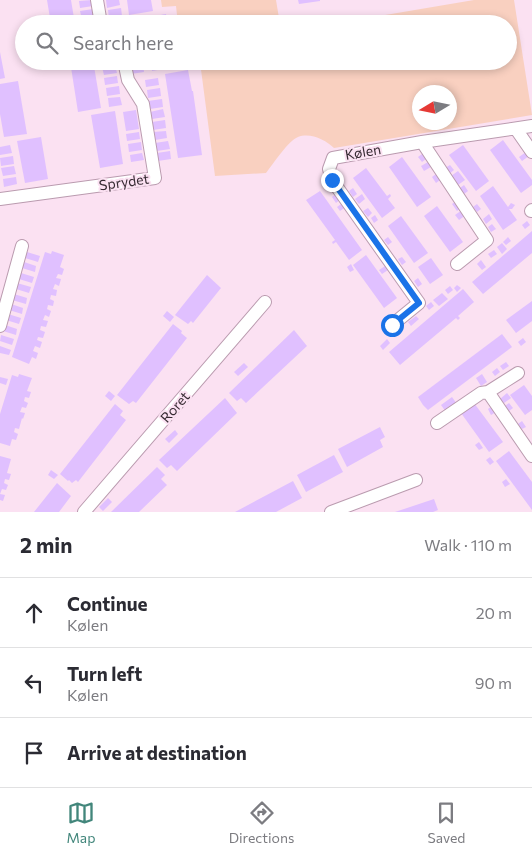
<!DOCTYPE html>
<meta charset="utf-8">
<style>
body{margin:0;font-family:Commissioner,sans-serif;background:#f7f7f7;color:#2b2b33}
.compass{position:absolute;left:412px;top:85px;width:45px;height:45px;border-radius:50%;background:#fff;box-shadow:0 2px 8px #0003;rotate:260deg}
.stop{position:absolute;width:15px;height:15px;margin:-11px;border:4px solid #1a73e8;border-radius:50%;background:#fff}
.stop.end{background:#1a73e8;border-color:#fff;box-shadow:0 1px 5px #0008}
.list{margin:0;padding:0;list-style:none}
h2{display:flex;justify-content:space-between;align-items:center;height:65px;margin:0;padding:0 20px;font-size:21px}
h2 small{font-size:16px;font-weight:400;color:#7c7c81}
.list li{display:grid;grid-template-columns:32px 1fr auto;gap:15px;align-items:center;box-sizing:border-box;height:70px;padding:0 20px;border-top:1px solid #e1e1e2}
.list b{display:block;font-size:19px;white-space:nowrap}
.list p{margin:0;font-size:16px;white-space:nowrap;color:#7c7c81}
.list em{font-size:16px;font-style:normal;color:#7c7c81}
.icon{flex:none;width:28px;height:28px;fill:none;stroke:currentColor;stroke-width:2;stroke-linecap:round;stroke-linejoin:round}
.map{position:relative;flex:none;width:532px;height:512px;overflow:hidden}
.search{position:absolute;background:#fff;box-shadow:0 2px 8px #0003;left:15px;right:15px;top:15px;height:55px;display:flex;align-items:center;gap:12px;box-sizing:border-box;padding:0 18px;border-radius:28px;color:#7c7c81;font-size:19px}
.sheet{height:275px;background:#fff}
nav{display:flex;justify-content:space-around;align-items:center;box-sizing:border-box;height:70px;border-top:1px solid #e1e1e2;background:#fff;font-size:14px;color:#7c7c81}
nav a{display:grid;justify-items:center;gap:2px}
nav .on{color:#42867b}
.map>svg:first-child{display:block}
</style>
<div class="map">
<svg width="532" height="512" viewBox="0 0 532 512">
<rect width="100%" height="100%" fill="#fbe1f2"/>
<!-- green -->
<path fill="#f9d0c0" fill-rule="evenodd" d="M161,0H276L280,24H178L176,6L162,7Z
M474,0H514L532,115L334,148C326,140 310,132 298,137C288,141 273,164 266,173L215,176L200,62L185,65L184,61H508V24H332ZM420,92H450V122H420Z"/>
<!-- building -->
<path fill="#e0c0ff" d="M47,0H71L75,24H51Z
M92,0L93,6L80,8L79,1Z
M106,0H119L120,5L107,8Z
M127,0H151L153,11L129,15Z
M298,0H320V1L299,4Z
M121,8L122,16L109,18L108,10Z
M93,9L95,17L82,19L80,11Z
M166,14L168,24H144L143,18Z
M95,20V24H82V22Z
M0,52L5,78L0,79Z
M70,61H96V65L94,66L101,108L78,112Z
M150,61H174L175,67L152,71Z
M143,64L144,72L131,74L130,66Z
M115,65L117,73L104,75L102,67Z
M188,70L192,91H193L202,155L178,158L165,74Z
M117,76L118,83L105,85L104,78Z
M158,78L159,85L146,87L145,80Z
M18,81L27,134L4,137L0,114V84Z
M119,86L120,94L107,96L106,88Z
M160,88L161,96L148,98L147,90Z
M120,97L122,105L109,107L108,98Z
M162,99L163,107L150,109L148,101Z
M163,109L165,117L152,119L150,112Z
M136,110L139,129L126,131L123,112Z
M115,111L123,164L100,168L91,115Z
M165,120L166,128L153,130L152,122Z
M166,131L167,138L155,140L153,132Z
M139,132L140,139L127,141L126,134Z
M41,137L48,179L25,183L17,141Z
M503,140L532,180V185L521,193L490,150Z
M168,141L170,149L157,151L155,143Z
M141,142L142,150L129,152L128,144Z
M10,145L12,153L0,155V147Z
M463,145L489,181L476,191L449,155Z
M170,151L171,159L158,161L157,153Z
M526,152L529,156L522,161L519,157Z
M142,153L144,160L131,162L130,155Z
M422,154L426,159L422,162L418,157Z
M13,156L14,164L1,166L0,158Z
M402,157L431,197L417,207L389,167Z
M428,162L431,167L424,171L421,166Z
M450,165L454,170L449,174L445,168Z
M14,166L16,174L3,176L1,168Z
M366,168L387,196L390,194L391,196L388,199L395,208L382,218L353,178Z
M458,171L465,180L458,185L451,176Z
M436,174L440,180L436,183L432,177Z
M16,177L17,184L4,187L3,179Z
M464,185L468,191L464,194L460,188Z
M493,186L508,207L511,203L515,205L512,209H509L517,220L503,230L480,196Z
M353,188L357,194L353,197L349,191Z
M320,191L362,250L349,260L336,242L333,244L332,242L335,240L306,200Z
M337,193L341,199L336,203L332,197Z
M362,194L365,199L359,204L355,199Z
M456,201L461,208L457,211L452,204Z
M344,202L347,206L340,211L337,207Z
M477,204L481,209L477,212L473,207Z
M437,206L463,242L450,252L424,216Z
M368,208L372,213L368,217L363,211Z
M462,210L466,215L459,220L455,215Z
M489,214L492,219L486,224L483,219Z
M375,215L378,220L374,223L371,218Z
M401,216L428,253L414,263L388,226Z
M527,221L530,225L525,229L522,225Z
M492,224L496,229L491,232L488,227Z
M532,231V253L483,294L472,282Z
M388,237L392,242L388,245L384,240Z
M508,237L511,241L506,245L503,242Z
M502,243L507,249L502,254L497,247Z
M494,250L497,254L491,258L488,254Z
M52,251L64,255L60,267L64,269L62,275L58,274L56,278L61,279L59,286L55,284L53,289L57,290L56,296L51,295L50,299L54,301L53,306L48,305L47,309L51,311L49,317L45,315L43,320L48,321L46,327L41,326L40,330L45,332L43,338L38,337L37,340L42,342L40,348L35,346L33,351L38,353L36,359L32,357L29,364L12,357L45,252L51,254Z
M27,252L40,256L38,262L25,258Z
M366,255L397,298L384,308L353,265Z
M402,257L406,262L402,265L398,259Z
M431,258L443,275L430,284L418,267Z
M481,260L486,267L482,270L477,264Z
M24,262L36,266L35,272L22,268Z
M351,264L354,270L350,272L347,267Z
M388,264L391,268L382,274L379,270Z
M21,273L34,277L32,283L19,279Z
M207,275L221,288L193,323L191,321L188,324L175,315Z
M418,278L422,284L418,287L414,281Z
M17,283L31,287L29,293L16,289Z
M457,285L461,288L457,292L454,288Z
M450,286L453,290L448,294L445,290Z
M463,289L474,302L458,316L460,318L458,320L456,318L400,365L389,352Z
M442,293L448,299L439,306L433,300Z
M14,294L27,298L26,304L12,300Z
M532,301V321L516,333L506,320Z
M431,302L434,306L429,310L426,306Z
M11,304L23,308L22,314L9,310Z
M167,311L174,317L170,322L163,316Z
M8,314L21,318L19,324L6,320Z
M416,316L419,319L411,326L408,322Z
M173,324L182,331L181,333L187,338L136,403L133,401L129,404L117,395Z
M5,325L17,329L16,335L3,331Z
M294,330L307,346L246,403L241,398L237,401L229,393Z
M502,334L512,347L428,410L423,405L418,397Z
M1,335L14,339L12,345L0,341Z
M523,338L526,342L521,346L518,342Z
M387,339L390,343L383,350L380,346Z
M0,346L11,350L9,355L0,353Z
M506,362L509,366L503,370L500,366Z
M244,363L248,367L238,376L234,372Z
M497,368L500,372L495,376L492,372Z
M19,374L32,378L27,391L31,392L29,398L25,397L24,401L28,403L26,408L22,407L20,412L25,413L23,419L22,418L19,429L15,428L14,432L18,434L16,440L12,439L10,446L0,443V414L12,375L18,377Z
M482,374L487,382L481,386L476,378Z
M0,377L8,379L6,385L0,383Z
M524,385L532,396V410L525,415L510,395Z
M109,391L115,396L111,401L105,396Z
M507,393L511,398L504,403L500,399Z
M452,397L457,404L446,412L441,405Z
M225,398L237,413L177,471L171,465L167,468L159,460Z
M474,403L503,442L489,452L461,413Z
M509,403L513,408L509,411L505,406Z
M115,404L123,411L120,415L126,420L78,482L76,480L72,483L69,480L68,481L60,474Z
M492,406L496,412L491,415L488,409Z
M522,421L526,427L522,429L518,424Z
M380,427L385,437L380,440L383,447L347,467L338,449Z
M175,430L178,434L169,443L165,439Z
M479,442L483,448L479,450L475,445Z
M509,451L532,482V510L496,461Z
M334,455L343,472L306,492L297,475Z
M0,456L11,459L7,473L11,474L9,480L5,479L4,483L8,485L6,490L2,489L0,494L5,495L3,501L0,500Z
M490,457L494,462L490,465L486,460Z
M157,467L165,475L161,479L167,485L139,512H111Z
M51,470L58,475L54,479L48,475Z
M506,479L510,484L505,487L502,482Z
M293,481L302,498L276,512H235Z
M57,483L71,496L59,512H34Z
M108,498L112,502L103,511L99,507Z
M434,499L438,510L433,512H395Z"/>
<g fill="none" stroke-linecap="round" stroke-linejoin="round">
<defs>
<path id="minor" d="M97,0L101,24
M516,129L532,152
M422,142L487,240L457,264
M0,199L155,178L143,104L128,80L124,61
M531,211L532,210
M392,325L419,303L332,180L329,169L333,158L422,142L532,126
M0,326L22,246
M488,392L518,373
M437,423L481,393L488,392L532,456
M84,512L265,302
M331,512L416,480"/>
</defs>
<!-- minor casing -->
<use href="#minor" stroke="#ba9baf" stroke-width="14"/>
<!-- minor -->
<use href="#minor" stroke="#fff" stroke-width="12"/>
</g>
<g fill="none" stroke-linecap="round" stroke-linejoin="round">
<!-- route -->
<path stroke="#1a73e8" stroke-width="6" d="M332,180L419,303L392,325"/>
</g>
<g text-anchor="middle" stroke-width="4" stroke-linejoin="round" paint-order="stroke">
<!-- street labels -->
<g font-size="14" fill="#362a32" stroke="#fbe1f2">
<text transform="translate(363 152) rotate(-10)" y="5">Kølen</text>
<text transform="translate(124 182) rotate(-8)" y="5">Sprydet</text>
<text transform="translate(175 407) rotate(-49)" y="5">Roret</text>
</g>
</g>
</svg>
<svg class="compass" viewBox="-18 -18 36 36"><path d="M0-13l5 13h-10z" fill="#e53935"/><path d="M0 13l5-13h-10z" fill="#7c7c81"/></svg>
<div class="stop" style="left:392px;top:325px"></div>
<div class="stop end" style="left:332px;top:180px"></div>
<div class="search"><svg class="icon" aria-label="search" viewBox="0 0 24 24"><circle cx="10" cy="10" r="6"/><path d="M15 15l6 6"/></svg>Search here</div>
</div>
<section class="sheet">
<h2>2 min<small>Walk · 110 m</small></h2>
<ul class="list">
<li><svg class="icon" aria-label="ahead" viewBox="0 0 24 24"><path d="M12 20V5M6 11l6-6 6 6"/></svg><div><b>Continue</b><p>Kølen</p></div><em>20 m</em></li>
<li><svg class="icon" aria-label="left" viewBox="0 0 24 24"><path d="M17 20v-9H6M10 6l-5 5 5 5"/></svg><div><b>Turn left</b><p>Kølen</p></div><em>90 m</em></li>
<li><svg class="icon" aria-label="arrive" viewBox="0 0 24 24"><path d="M6 21V4h12l-3 4 3 4H6"/></svg><div><b>Arrive at destination</b></div></li>
</ul>
</section>
<nav>
<a class="on"><svg class="icon" aria-label="map" viewBox="0 0 24 24"><path d="M3 6l6-2 6 2 6-2v14l-6 2-6-2-6 2zM9 4v14M15 6v14"/></svg>Map</a>
<a><svg class="icon" aria-label="directions" viewBox="0 0 24 24"><path d="M12 3l9 9-9 9-9-9zM9 14v-3h6M13 9l2 2-2 2"/></svg>Directions</a>
<a><svg class="icon" aria-label="saved" viewBox="0 0 24 24"><path d="M7 4h10v16l-5-4-5 4z"/></svg>Saved</a>
</nav>
